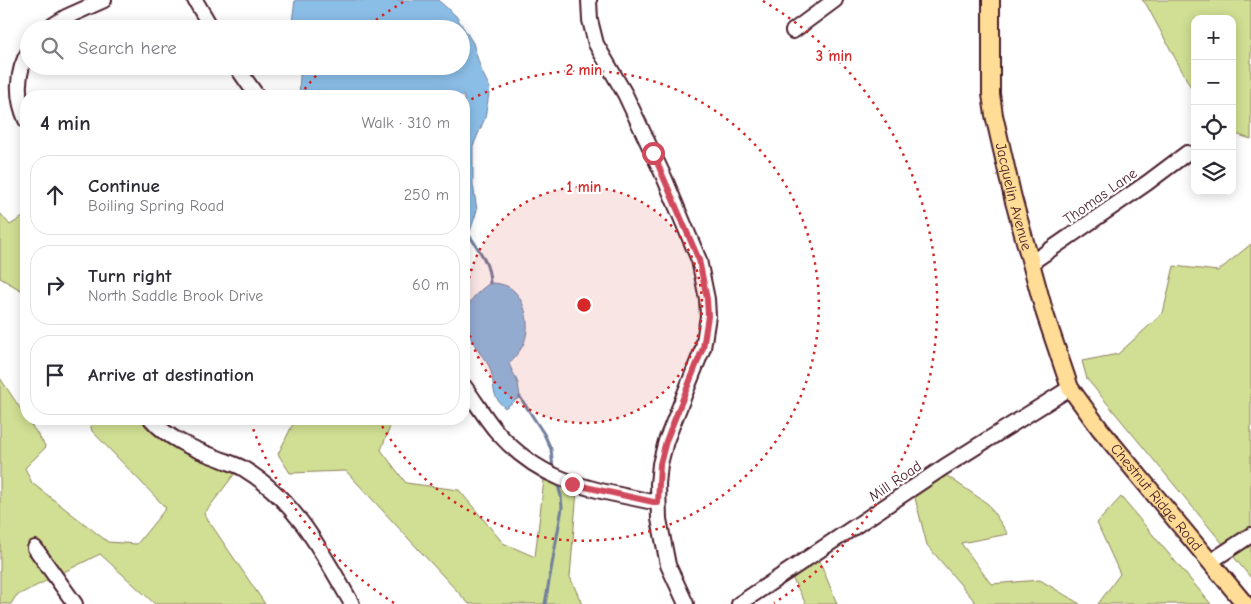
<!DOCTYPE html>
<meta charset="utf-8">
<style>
body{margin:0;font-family:"Comic Neue",sans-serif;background:#f7f7f7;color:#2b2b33}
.controls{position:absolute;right:15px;top:15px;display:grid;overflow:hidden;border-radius:10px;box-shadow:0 2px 12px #0003}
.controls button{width:45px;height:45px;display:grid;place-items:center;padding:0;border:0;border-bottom:1px solid #e1e1e2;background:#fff;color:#2b2b33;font:25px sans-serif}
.stop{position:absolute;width:15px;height:15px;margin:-11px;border:4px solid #d1495b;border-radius:50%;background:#fff}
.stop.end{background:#d1495b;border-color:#fff;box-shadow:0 1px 5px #0008}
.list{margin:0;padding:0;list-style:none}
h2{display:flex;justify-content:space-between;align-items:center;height:65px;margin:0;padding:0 20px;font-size:21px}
h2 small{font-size:16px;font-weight:400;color:#7c7c81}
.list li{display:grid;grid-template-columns:32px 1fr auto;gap:15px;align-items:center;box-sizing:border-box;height:80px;margin:0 10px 10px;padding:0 10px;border:1px solid #e1e1e2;border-radius:20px}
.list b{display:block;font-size:19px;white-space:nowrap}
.list p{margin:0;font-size:16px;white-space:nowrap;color:#7c7c81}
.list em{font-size:16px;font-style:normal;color:#7c7c81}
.icon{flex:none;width:28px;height:28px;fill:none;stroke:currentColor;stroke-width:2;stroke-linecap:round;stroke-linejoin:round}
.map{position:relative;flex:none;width:1251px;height:604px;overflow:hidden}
.search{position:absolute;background:#fff;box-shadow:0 2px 12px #0003;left:20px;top:20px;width:450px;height:55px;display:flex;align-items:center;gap:12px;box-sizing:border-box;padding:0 18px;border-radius:28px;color:#7c7c81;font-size:19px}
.panel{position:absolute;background:#fff;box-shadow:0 2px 12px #0003;left:20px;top:90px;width:450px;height:335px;border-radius:20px}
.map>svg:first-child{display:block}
</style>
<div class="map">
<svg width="1251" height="604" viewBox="0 0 1251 604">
<rect width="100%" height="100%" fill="#fff"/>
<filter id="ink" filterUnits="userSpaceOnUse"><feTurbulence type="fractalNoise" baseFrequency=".02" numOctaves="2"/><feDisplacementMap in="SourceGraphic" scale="10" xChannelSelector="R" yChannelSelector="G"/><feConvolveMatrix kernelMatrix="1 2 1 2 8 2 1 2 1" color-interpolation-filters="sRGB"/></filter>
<g filter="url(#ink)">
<!-- green -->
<path fill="#d0df93" stroke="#8d7f5f" d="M1142,0H1251V139L1232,133V19H1195V95L1146,4Z
M0,213L10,225L26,215V293L0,278Z
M1251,244V578L1087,379L1082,361L1118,354L1163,313L1174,266L1218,271Z
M0,378L46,447L25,468L32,483L108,542L137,544L166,508L92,431L89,419H151L239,468L204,514L265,604H155L100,554L16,596L11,604H0Z
M294,419H393L381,450L406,483L459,490L503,543L535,557L544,480L577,490L570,577L582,604H469L346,471L290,473L278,454L295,420Z
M940,471L988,504L1008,534L961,543L991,584L1040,580L1080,604H977L927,545L913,490Z
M1121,497L1211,604H1098L1120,574L1097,523Z
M817,554L837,604H806L789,572Z"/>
<!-- water -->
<path fill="#8bbee7" stroke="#717e9c" d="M295,0H438L456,16L473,43L481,70L490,88L485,118L473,146V184L477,210L469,235H464V96H301C297,87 302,76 299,66H461V29H291Z
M490,283C499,283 509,285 515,292C527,305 531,329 523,345C520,352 513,358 509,364L518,383L520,397L505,408C489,395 496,382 489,366C486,360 479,353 476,347C457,319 463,302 490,283Z"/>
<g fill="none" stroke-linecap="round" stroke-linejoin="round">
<!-- stream -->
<path stroke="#717e9c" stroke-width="3" d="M469,235C479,250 490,264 490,283
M520,397L544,434L551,449L553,469
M545,604L562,508L561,496L557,482"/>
<defs>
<path id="minor" d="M195,0L212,29
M589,0L590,20L596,44L625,94L664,177L699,260L707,299L708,316L703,348L666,441L660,464L658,484L659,519L668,565L686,604
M47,29L66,17L104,0
M793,31L835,0
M236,66L257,96
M26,120C16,98 16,72 29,51
M1031,263L1147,183L1187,153
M464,386C475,401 485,418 497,432C544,485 593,489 658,503
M151,419C170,441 197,450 223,460C230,463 238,465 244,469C296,500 323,554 352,604
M35,548L75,604
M1210,562L1251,535
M739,604L944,467L1070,388"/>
<g id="major">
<path id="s1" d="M991,0V94L994,115L1013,198L1045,314L1070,388L1100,429L1245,604"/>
</g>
</defs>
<!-- minor casing -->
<use href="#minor" stroke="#4a1f2b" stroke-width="18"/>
<!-- major casing -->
<use href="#major" stroke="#4a1f2b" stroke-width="20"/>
<!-- minor -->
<use href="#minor" stroke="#fff" stroke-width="14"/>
<!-- major -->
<use href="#major" stroke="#ffdd96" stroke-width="16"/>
</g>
</g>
<g fill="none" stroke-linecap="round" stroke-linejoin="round" filter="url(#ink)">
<!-- route -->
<path stroke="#d1495b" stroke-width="6" d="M572,484L658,503L660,464L666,441L703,348L708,316L707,299L699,260L653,153"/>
</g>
<!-- distance rings -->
<circle cx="584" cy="305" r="118" fill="#d62828" fill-opacity=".12"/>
<g fill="none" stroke="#d62828" stroke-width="2.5" stroke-dasharray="2.5 5">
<circle cx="584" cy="305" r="118"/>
<path d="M465 103A235 235 0 1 1 378 419"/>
<path d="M394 603A353 353 0 0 1 250 420M300 95A353 353 0 0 1 324 67M364 29A353 353 0 0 1 405 1M763 1A353 353 0 0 1 774 603"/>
</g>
<g text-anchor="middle" stroke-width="4.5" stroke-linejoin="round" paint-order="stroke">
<!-- street labels -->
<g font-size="15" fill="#4a1f2b" stroke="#fff">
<text transform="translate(1100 196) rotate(-35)" y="5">Thomas Lane</text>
<text dy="5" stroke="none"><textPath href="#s1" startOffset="199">Jacquelin Avenue</textPath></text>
<text transform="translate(895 481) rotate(-34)" y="5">Mill Road</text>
<text dy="5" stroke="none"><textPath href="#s1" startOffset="538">Chestnut Ridge Road</textPath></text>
</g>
</g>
<circle cx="584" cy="305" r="8" fill="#d62828" stroke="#fff" stroke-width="2.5"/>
<g font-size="15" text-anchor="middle" font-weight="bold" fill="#d62828" stroke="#fff" stroke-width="4.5" stroke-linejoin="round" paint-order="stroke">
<text x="834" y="61">3 min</text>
<text x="584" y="75">2 min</text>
<text x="584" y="192">1 min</text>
</g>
</svg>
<div class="controls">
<button>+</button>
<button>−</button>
<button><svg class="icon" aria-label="locate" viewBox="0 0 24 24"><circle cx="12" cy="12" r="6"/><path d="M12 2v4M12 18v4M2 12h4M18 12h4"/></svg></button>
<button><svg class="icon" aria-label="layers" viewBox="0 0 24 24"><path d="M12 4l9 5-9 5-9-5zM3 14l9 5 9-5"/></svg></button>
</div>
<div class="stop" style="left:653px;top:153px"></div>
<div class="stop end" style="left:572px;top:484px"></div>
<div class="search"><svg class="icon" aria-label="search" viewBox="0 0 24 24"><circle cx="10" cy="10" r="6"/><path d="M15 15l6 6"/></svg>Search here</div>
<section class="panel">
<h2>4 min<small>Walk · 310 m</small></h2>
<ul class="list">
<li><svg class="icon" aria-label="ahead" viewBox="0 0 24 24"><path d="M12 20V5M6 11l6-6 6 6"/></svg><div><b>Continue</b><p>Boiling Spring Road</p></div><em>250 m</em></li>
<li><svg class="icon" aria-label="right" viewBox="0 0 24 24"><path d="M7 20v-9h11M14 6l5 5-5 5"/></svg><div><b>Turn right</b><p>North Saddle Brook Drive</p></div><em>60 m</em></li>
<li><svg class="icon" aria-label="arrive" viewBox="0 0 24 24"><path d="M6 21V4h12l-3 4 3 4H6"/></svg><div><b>Arrive at destination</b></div></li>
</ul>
</section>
</div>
